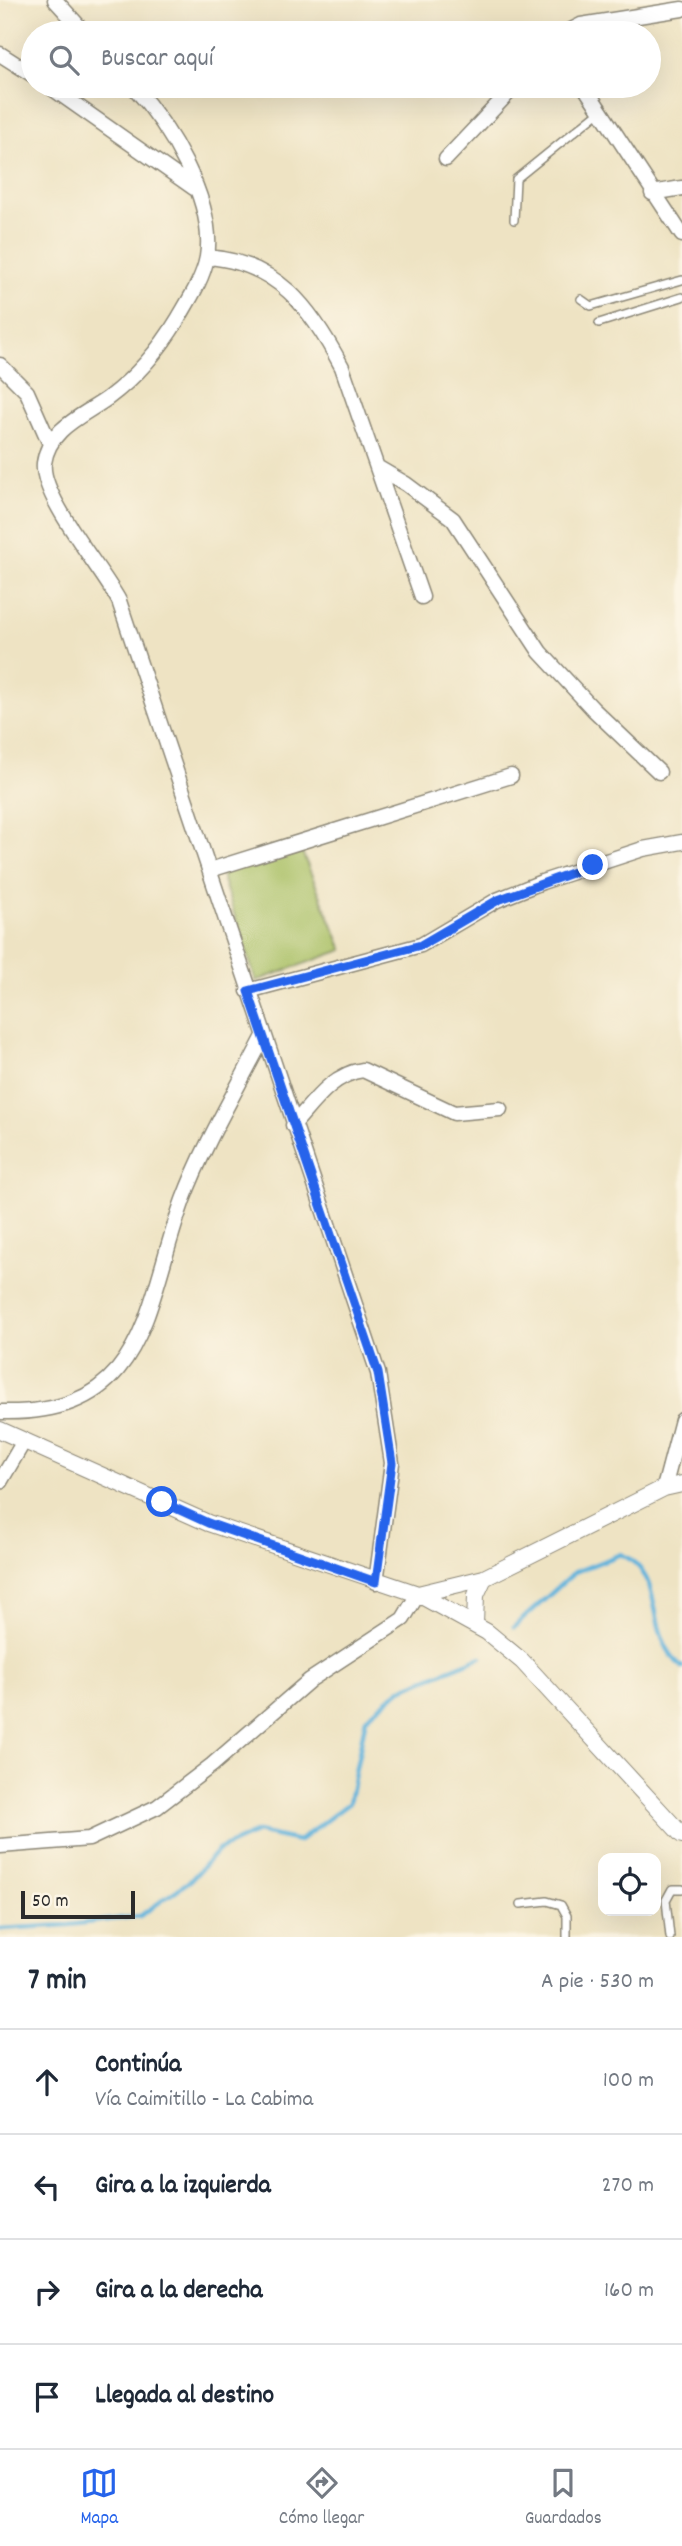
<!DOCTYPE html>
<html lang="es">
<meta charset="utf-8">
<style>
body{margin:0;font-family:Dekko,sans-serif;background:#f6f6f7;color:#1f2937}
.controls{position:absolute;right:21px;bottom:21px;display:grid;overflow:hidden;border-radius:14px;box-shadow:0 7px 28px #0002}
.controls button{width:63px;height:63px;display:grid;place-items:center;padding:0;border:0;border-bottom:2px solid #e0e1e3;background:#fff;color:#1f2937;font:35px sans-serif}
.scale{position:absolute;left:21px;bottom:18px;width:114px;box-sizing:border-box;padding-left:7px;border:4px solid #2b2b2b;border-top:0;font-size:19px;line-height:24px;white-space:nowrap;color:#2b2b2b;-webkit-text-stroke:5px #fcf5e5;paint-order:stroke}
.stop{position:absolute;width:21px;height:21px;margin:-16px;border:5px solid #2563eb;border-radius:50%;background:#fff}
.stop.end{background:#2563eb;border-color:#fff;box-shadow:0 2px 7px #0008}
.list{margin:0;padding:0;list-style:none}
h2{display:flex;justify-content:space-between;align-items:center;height:91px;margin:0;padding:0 28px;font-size:30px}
h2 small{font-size:23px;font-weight:400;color:#747a83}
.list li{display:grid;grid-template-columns:46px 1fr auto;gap:21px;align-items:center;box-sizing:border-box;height:105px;padding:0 28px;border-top:2px solid #e0e1e3}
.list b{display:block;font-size:26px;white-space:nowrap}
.list p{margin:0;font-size:23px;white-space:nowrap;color:#747a83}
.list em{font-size:23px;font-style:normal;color:#747a83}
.icon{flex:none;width:38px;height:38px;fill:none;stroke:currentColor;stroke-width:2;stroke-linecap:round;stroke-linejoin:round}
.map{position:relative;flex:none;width:682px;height:1937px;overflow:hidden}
.search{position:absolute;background:#fff;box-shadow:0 7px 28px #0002;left:21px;right:21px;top:21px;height:77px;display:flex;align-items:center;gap:18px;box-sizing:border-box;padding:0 24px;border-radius:38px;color:#747a83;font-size:26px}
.sheet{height:511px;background:#fff}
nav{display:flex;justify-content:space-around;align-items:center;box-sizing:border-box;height:98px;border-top:2px solid #e0e1e3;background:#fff;font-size:19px;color:#747a83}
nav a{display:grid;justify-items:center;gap:4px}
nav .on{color:#2563eb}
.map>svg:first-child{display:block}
</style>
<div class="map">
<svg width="682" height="1937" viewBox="0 0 682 1937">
<rect width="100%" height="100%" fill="#fcf5e5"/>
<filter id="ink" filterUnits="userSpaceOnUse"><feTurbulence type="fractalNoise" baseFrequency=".0143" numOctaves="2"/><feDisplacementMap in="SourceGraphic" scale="14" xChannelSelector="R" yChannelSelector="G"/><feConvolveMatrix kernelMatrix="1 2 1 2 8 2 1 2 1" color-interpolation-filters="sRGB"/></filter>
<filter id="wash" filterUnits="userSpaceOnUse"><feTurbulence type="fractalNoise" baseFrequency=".00686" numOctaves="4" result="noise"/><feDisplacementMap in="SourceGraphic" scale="28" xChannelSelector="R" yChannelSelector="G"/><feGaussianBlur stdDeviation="1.57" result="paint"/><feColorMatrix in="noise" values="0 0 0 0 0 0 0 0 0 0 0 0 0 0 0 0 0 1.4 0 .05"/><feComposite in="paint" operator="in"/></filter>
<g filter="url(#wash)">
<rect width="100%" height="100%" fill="#eee3c3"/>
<!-- green -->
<path fill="#a9c065" stroke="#6a7648" stroke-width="2" d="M299,845L343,950L256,981L220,871Z"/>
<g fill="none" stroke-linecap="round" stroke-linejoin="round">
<!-- stream -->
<path stroke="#60b3dc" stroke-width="4.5" d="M514,1627L575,1572L621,1554C669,1577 642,1631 682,1667
M0,1929L69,1925L140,1916L191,1880L218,1850L257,1832L299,1841L349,1803L366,1718L401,1689L481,1657"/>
</g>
</g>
<g filter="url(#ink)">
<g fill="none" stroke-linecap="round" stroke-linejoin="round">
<defs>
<path id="service" d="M514,220L516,179L600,111
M581,299L591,306L682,280
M599,323L682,297
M521,1904L547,1901L561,1905L567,1916V1937
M670,1937L666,1900L672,1889H682"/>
<path id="minor" d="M55,0L85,33
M565,33L581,25L682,9
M0,54L33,75
M49,86L194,188
M133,86C169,125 216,202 207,257C203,279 189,300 178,319C160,349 136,377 108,398C83,416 49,428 44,463C40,496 102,569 119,601L378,1373L392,1463L376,1582
M584,86L682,235
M446,159L515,86
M652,193L682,188
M207,257C277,262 311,308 342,367L422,597
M0,365L27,392L50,444
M377,467L406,484L453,519L540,652L593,709L659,772
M210,870L511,776
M248,991L421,945L497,900L542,882L643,849L682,842
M293,1125C313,1103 332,1074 363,1070L454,1113L500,1109
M0,1412C148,1416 144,1308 183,1200C204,1144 236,1091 263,1038
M0,1482L24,1441
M664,1488L682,1420
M0,1846L89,1839L157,1807L212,1765L310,1680L403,1619L418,1594"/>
<path id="tertiary" d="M0,1430L208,1523L418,1594L487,1632L522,1661L682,1835
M418,1594L484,1578L664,1488L682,1484
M475,1625L476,1595L484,1578"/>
</defs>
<!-- service casing -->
<use href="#service" stroke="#8c8777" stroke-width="10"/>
<!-- minor casing -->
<use href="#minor" stroke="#8c8777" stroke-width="17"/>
<!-- tertiary casing -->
<use href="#tertiary" stroke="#8c8777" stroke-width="18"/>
<!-- service -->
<use href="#service" stroke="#fff" stroke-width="7"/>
<!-- minor -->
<use href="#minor" stroke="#fff" stroke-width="14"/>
<!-- tertiary -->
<use href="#tertiary" stroke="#fff" stroke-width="16"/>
</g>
</g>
<g fill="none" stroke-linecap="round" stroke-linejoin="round" filter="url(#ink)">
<!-- route -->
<path stroke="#2563eb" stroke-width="9" d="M162,1502L208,1523L376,1582L392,1463L378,1373L248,991L421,945L498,900L593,865"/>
</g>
</svg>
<div class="controls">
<button><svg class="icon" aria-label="locate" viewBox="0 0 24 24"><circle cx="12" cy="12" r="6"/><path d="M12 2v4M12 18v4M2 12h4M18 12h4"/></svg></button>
</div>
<div class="scale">50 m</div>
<div class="stop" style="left:162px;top:1502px"></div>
<div class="stop end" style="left:593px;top:865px"></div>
<div class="search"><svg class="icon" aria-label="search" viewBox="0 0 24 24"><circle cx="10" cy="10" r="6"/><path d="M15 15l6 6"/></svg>Buscar aquí</div>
</div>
<section class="sheet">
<h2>7 min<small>A pie · 530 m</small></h2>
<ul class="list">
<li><svg class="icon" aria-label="ahead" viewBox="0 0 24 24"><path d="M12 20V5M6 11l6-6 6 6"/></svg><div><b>Continúa</b><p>Vía Caimitillo - La Cabima</p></div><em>100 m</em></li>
<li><svg class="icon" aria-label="left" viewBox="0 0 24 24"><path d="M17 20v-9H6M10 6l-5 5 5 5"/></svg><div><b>Gira a la izquierda</b></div><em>270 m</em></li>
<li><svg class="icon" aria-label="right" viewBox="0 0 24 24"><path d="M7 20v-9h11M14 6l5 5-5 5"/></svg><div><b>Gira a la derecha</b></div><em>160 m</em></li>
<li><svg class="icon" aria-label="arrive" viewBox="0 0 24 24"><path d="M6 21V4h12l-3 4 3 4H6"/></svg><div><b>Llegada al destino</b></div></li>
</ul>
</section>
<nav>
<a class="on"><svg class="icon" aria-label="map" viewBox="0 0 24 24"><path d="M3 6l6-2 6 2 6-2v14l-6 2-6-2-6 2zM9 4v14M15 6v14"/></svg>Mapa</a>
<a><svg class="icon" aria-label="directions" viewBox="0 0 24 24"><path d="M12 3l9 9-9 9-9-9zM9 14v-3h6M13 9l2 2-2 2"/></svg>Cómo llegar</a>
<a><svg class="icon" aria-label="saved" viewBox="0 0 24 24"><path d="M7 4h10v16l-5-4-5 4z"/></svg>Guardados</a>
</nav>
